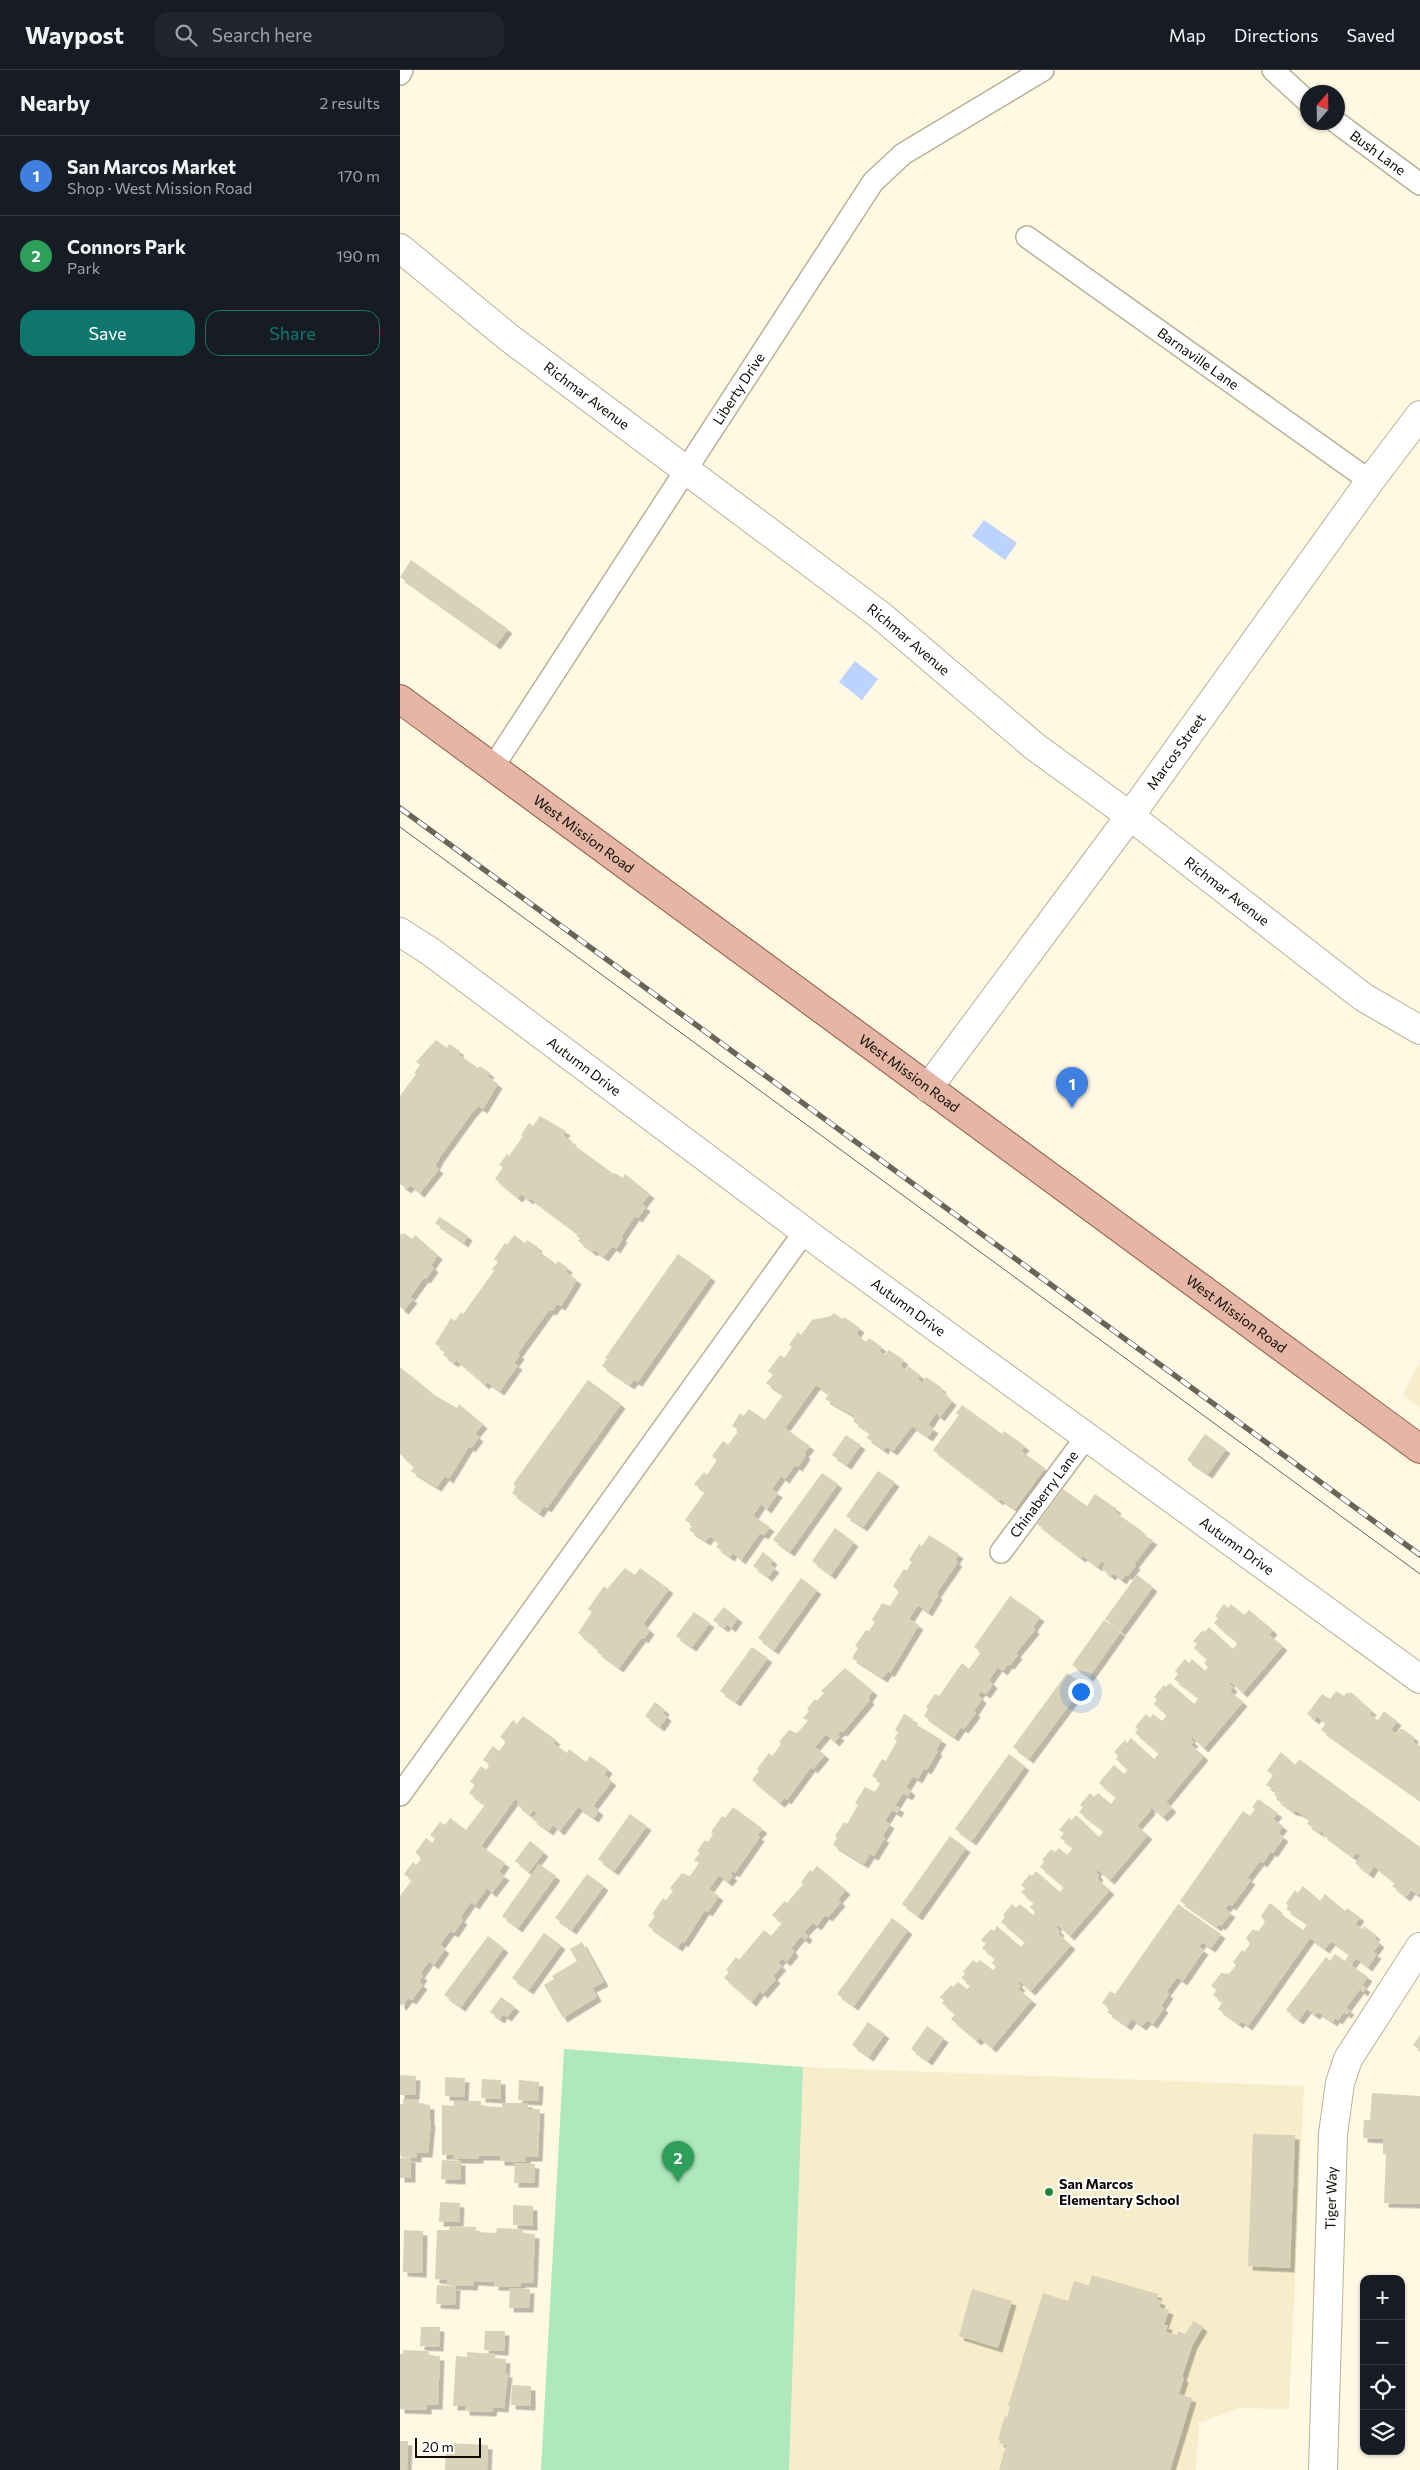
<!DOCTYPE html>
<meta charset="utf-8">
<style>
body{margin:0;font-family:Commissioner,sans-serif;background:#20242c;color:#f1f3f6}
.controls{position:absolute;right:15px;bottom:15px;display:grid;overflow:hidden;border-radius:10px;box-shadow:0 1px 4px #0004}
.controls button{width:45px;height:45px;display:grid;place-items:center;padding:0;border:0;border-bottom:1px solid #363941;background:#171b24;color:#f1f3f6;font:25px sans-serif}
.compass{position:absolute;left:900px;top:15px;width:45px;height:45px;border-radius:50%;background:#171b24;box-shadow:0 1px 4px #0004;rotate:20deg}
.scale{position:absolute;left:15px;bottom:12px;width:66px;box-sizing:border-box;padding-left:5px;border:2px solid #0e0c04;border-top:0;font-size:14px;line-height:18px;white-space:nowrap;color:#0e0c04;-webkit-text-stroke:4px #fff;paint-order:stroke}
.you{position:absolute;left:680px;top:1621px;width:18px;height:18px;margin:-12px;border:4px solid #fff;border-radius:50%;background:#1a73e8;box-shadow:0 0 0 8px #1a73e833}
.badge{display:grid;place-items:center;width:32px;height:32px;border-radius:50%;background:#0f766e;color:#fff;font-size:16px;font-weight:700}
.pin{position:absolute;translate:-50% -41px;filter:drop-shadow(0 1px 2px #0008)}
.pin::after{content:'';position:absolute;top:26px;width:18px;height:15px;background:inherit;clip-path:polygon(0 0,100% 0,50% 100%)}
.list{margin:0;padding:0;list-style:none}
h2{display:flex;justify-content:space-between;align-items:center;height:65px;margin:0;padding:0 20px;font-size:21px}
h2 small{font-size:16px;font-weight:400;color:#9ea1a6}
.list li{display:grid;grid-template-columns:32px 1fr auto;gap:15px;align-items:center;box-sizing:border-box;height:80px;padding:0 20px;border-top:1px solid #363941}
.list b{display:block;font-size:19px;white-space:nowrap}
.list p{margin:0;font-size:16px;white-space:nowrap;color:#9ea1a6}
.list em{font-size:16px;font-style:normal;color:#9ea1a6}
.actions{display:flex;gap:10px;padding:15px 20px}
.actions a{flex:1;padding:11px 0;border:1px solid #0f766e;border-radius:15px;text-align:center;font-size:18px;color:#0f766e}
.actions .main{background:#0f766e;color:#fff}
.icon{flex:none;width:28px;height:28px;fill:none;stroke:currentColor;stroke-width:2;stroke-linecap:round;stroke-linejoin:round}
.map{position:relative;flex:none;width:1020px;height:2400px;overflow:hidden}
header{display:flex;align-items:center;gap:30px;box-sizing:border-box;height:70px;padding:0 25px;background:#171b24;border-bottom:1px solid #363941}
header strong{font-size:24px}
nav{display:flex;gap:28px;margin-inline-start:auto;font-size:18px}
.search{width:350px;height:45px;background:#20242c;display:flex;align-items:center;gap:12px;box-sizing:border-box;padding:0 18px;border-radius:15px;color:#9ea1a6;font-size:19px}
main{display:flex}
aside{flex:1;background:#171b24}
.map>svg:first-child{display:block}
</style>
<header>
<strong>Waypost</strong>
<div class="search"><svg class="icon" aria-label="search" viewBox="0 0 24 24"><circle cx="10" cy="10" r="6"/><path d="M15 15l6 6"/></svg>Search here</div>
<nav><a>Map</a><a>Directions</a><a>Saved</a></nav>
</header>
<main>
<aside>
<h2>Nearby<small>2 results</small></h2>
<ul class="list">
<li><span class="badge" style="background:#3f7fe0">1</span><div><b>San Marcos Market</b><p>Shop · West Mission Road</p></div><em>170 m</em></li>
<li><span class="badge" style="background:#2e9e5b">2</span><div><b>Connors Park</b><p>Park</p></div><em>190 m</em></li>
</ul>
<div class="actions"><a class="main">Save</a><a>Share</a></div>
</aside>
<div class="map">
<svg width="1020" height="2400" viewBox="0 0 1020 2400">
<defs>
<filter id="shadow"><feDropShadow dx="4.5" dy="4.5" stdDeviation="0" flood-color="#0004"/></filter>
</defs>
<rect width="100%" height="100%" fill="#fff8e3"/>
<!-- built -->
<path fill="#f7edcb" d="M1020,1290V1338L1003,1325Z
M403,1997L904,2016L889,2339L840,2338L799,2353L796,2400H389Z"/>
<!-- green -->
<path fill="#aee8bc" d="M164,1979L403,1997L389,2400H141Z"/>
<!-- water -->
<path fill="#bbd3fd" d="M584,450L617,473L605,490L572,466Z
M455,591L478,609L462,630L439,612Z"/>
<!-- building -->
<path fill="#d9d2b8" filter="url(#shadow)" d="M11,490L108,559L96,575L0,507Z
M36,970L47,978L49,974L60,981L58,984L78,998L80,996L90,1003L87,1006L98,1014L83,1039L78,1036L71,1044L40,1087L35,1096L39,1099L20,1123L10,1115L7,1119L0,1114V1026L16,1004L14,1003L20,995L16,992Z
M140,1046L166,1061L163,1065L172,1071L171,1073L214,1104L215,1103L223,1108L225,1104L250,1124L242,1134L246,1137L238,1148L235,1146L221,1167L223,1168L216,1179L212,1176L204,1187L194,1180L193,1182L178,1171L181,1167L172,1161L173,1160L130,1128L129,1130L121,1124L118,1128L95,1109L103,1097L99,1095L107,1084L109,1086L123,1066L121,1065L129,1053L133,1056Z
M40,1147L68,1166L64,1173L35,1153Z
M0,1163L2,1165L4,1163L12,1169L15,1165L38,1185L31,1195L34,1198L26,1209L24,1208L11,1226L8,1225L13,1229L4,1240L0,1237Z
M114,1165L125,1173L127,1170L138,1177L136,1179L156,1194L158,1191L168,1198L166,1202L177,1210L161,1236L157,1234L152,1241L149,1240L118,1283L120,1285L114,1293L118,1295L100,1321L87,1312L85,1315L56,1290L54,1293L43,1285L45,1281L35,1274L51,1248L55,1251L61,1242L63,1244L94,1201L92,1199L98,1192L94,1189L105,1173L107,1175Z
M278,1184L311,1207L238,1312L234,1310L230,1315L202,1296L207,1289L205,1288Z
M434,1243L442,1249L444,1247L460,1258L456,1264L466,1272L469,1268L482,1277L479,1281L485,1285L489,1280L504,1290L500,1296L506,1300L508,1296L520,1305L518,1309L522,1313L526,1307L542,1318L541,1320L552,1331L540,1347L536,1343L528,1355L534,1359L528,1367L512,1356L493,1381L486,1376L484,1380L467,1368L470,1363L453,1351L456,1347L425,1329L429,1324L416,1315L385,1358L410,1376L404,1383L406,1385L398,1397L395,1395L385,1409L381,1406L372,1419L378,1423L367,1439L361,1434L353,1446L370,1457L364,1465L360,1463L341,1490L333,1483L330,1487L316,1477L319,1473L310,1466L306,1471L289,1460L293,1455L285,1450L305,1422L294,1414L304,1402L307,1405L317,1390L312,1386L323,1371L328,1375L339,1360L332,1356L340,1343L343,1346L349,1339L365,1350L383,1325L366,1313L373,1305L368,1301L380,1285L384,1288L392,1277L389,1275L398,1262L401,1265L412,1250L431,1246Z
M0,1297L36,1326L57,1338L59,1334L83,1354L75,1364L79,1367L71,1378L69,1376L49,1409L45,1406L37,1417L11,1401L14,1397L0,1384Z
M188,1310L221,1334L147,1438L144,1436L139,1443L112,1423L116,1416L113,1414Z
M562,1335L602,1364L604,1361L625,1376L621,1381L645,1398L615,1439L600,1429L599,1431L533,1380L559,1345L556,1343Z
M805,1364L826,1379L808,1404L787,1390Z
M446,1365L461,1375L447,1395L432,1385Z
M478,1401L495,1412L463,1457L446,1446Z
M422,1403L438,1414L390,1482L373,1470Z
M663,1419L687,1436L695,1424L717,1439L715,1442L742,1461L740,1463L753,1470L734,1494L736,1495L728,1506L726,1504L722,1510L713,1503L711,1506L702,1499L705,1494L702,1491L698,1497L683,1486L681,1488L637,1454Z
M435,1458L454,1472L431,1505L412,1491Z
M529,1465L559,1484L555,1490L558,1492L536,1524L538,1525L528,1542L518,1535L509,1549L519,1555L490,1603L488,1601L483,1608L452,1588L458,1578L455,1576L466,1560L469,1561L475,1552L472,1550L482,1533L490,1536L499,1522L493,1516L504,1499L506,1501L512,1492L509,1490L519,1474L522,1476Z
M363,1482L373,1490L370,1495L375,1498L368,1507L353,1496Z
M225,1498L235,1505L240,1498L269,1519L243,1554L250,1560L244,1569L242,1567L219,1598L197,1582L198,1580L178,1563L192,1542L188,1539L204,1516L207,1519Z
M737,1505L753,1517L721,1561L705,1549Z
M401,1508L417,1520L374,1580L358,1568Z
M610,1526L640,1547L633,1557L635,1560L616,1583L618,1585L610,1595L608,1594L603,1601L598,1597L589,1610L593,1614L586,1624L581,1621L578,1625L582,1629L574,1641L576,1643L564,1659L561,1657L554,1667L524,1646L528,1639L526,1637L535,1624L539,1626L562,1593L569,1599L581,1582L574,1577Z
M824,1534L828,1538L831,1534L844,1545L849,1540L873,1560L869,1565L883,1576L843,1623L831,1612L829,1614L833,1617L830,1621L843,1632L804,1678L792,1667L790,1669L794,1672L791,1675L804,1686L766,1732L772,1738L763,1747L750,1736L751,1740L737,1756L748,1765L710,1810L698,1800L696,1802L699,1806L697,1809L710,1820L670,1866L658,1855L656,1858L660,1861L658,1864L671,1875L631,1921L619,1911L617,1913L621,1916L618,1919L632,1930L592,1978L580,1968L577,1971L551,1949L555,1944L542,1933L544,1931L540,1927L551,1915L553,1917L558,1912L567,1919L571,1915L561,1908L565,1904L563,1902L573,1890L577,1893L580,1890L593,1900L596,1897L592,1893L595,1889L582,1878L586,1874L581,1870L591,1859L594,1861L597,1856L621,1877L625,1872L601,1852L605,1847L603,1845L612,1834L616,1838L620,1834L633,1845L635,1842L630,1837L634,1833L621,1822L625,1819L621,1815L630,1804L632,1806L636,1801L660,1822L664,1817L640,1797L644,1792L642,1790L651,1779L655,1782L659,1778L667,1785L673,1778L660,1768L664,1763L659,1760L669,1748L672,1750L676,1745L699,1767L704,1761L679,1742L683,1737L680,1735L690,1723L694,1727L698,1723L711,1734L716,1727L699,1713L714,1695L724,1704L728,1700L716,1689L718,1686L714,1682L725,1670L727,1673L731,1668L754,1689L759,1683L735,1663L738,1659L735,1657L746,1644L750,1648L753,1644L762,1651L767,1645L754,1634L757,1630L754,1627L764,1615L766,1617L770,1613L794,1634L799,1628L774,1609L778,1604L775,1601L785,1589L789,1593L792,1589L805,1601L808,1597L804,1593L807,1589L794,1578L797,1574L793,1571L803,1560L805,1562L809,1557L833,1579L838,1573L814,1553L818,1548L815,1546Z
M324,1537L338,1548L331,1558L327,1554L324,1558L313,1550Z
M294,1542L310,1553L292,1577L276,1566Z
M704,1550L721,1562L689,1607L672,1595Z
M352,1577L368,1588L336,1632L320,1621Z
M445,1598L473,1621L468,1628L470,1630L443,1662L441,1661L437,1664L440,1666L435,1672L426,1664L415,1677L425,1685L413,1699L411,1697L387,1730L385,1728L380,1733L352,1710L359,1701L357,1699L369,1683L372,1686L381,1674L379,1672L389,1660L397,1663L408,1651L403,1648L409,1641L407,1639L415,1629L417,1631L424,1623L421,1621Z
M667,1603L684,1615L629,1689L613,1677Z
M936,1621L944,1626L947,1622L949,1624L951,1622L972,1641L969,1644L978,1650L984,1641L997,1651L991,1660L997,1664L1000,1659H1003L1014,1667L1013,1672L1020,1676V1730L921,1660L926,1653L917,1646L915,1650L907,1644L922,1624L930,1629Z
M255,1632L265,1640L263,1643L267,1647L260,1657L245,1646Z
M504,1644L513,1649L512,1652L542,1670L536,1680L538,1681L527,1700L524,1698L518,1709L513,1706L506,1717L511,1721L508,1726L503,1723L495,1736L500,1738L497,1743L492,1740L485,1751L490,1754L482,1767L485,1768L474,1786L470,1784L464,1794L433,1775L437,1768L435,1766L444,1752L447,1754L458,1735L455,1733L465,1717L475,1722L481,1712L472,1706L482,1689L486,1691L497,1671L494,1669L498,1662L495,1660Z
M123,1646L156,1670L153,1673L167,1683L169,1679L186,1692L190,1686L208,1699L204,1705L212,1711L193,1736L199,1741L194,1748L178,1737L160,1761L153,1755L149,1761L132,1749L137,1743L133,1740L130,1745L117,1735L119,1732L115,1729L81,1776L105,1793L99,1802L105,1806L92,1823L87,1818L75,1835L71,1832L60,1848L63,1850L54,1863L50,1861L40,1875L45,1879L34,1895L29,1891L20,1904L23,1906L19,1912L23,1915L12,1930L8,1928L2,1936L0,1934V1826L12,1810L4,1804L13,1792L16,1795L22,1788L15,1783L26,1768L32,1773L35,1769L30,1765L40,1752L45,1755L50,1748L66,1760L85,1735L69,1723L75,1715L70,1712L81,1696L86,1700L90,1695L83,1690L93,1676L99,1681L106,1672L100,1667L113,1650L117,1654Z
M881,1682L895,1695L899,1689L1020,1777V1822L1018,1825L1011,1820L1006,1827L992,1816L995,1813L974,1796L969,1804L955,1793L961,1786L956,1783L953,1787L923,1765L924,1763L921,1761L920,1763L907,1754L909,1751L906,1747L898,1742L892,1741L876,1729L877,1727L874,1724L876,1721L866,1715L873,1705L867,1701Z
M609,1684L625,1696L572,1771L555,1759Z
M858,1729L878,1743L873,1749L883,1756L878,1763L884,1767L873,1783L871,1781L863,1793L860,1791L847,1808L851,1810L832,1836L829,1834L825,1839L831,1843L821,1856L819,1854L817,1857L780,1831L843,1741L850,1746L855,1739L852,1737Z
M333,1737L363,1759L357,1765L360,1767L335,1803L333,1801L330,1804L333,1806L328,1812L319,1805L309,1819L319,1826L308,1842L305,1840L284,1873L282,1871L278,1877L248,1856L255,1846L252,1844L263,1828L266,1830L273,1821L270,1818L282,1803L290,1806L299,1793L294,1790L300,1783L297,1781L305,1770L308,1772L313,1764L311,1762L322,1746L325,1748Z
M230,1744L247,1756L214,1801L198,1789Z
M550,1766L566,1778L518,1846L502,1834Z
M130,1771L144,1782L129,1802L115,1791Z
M139,1794L156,1806L118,1858L102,1846Z
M417,1796L446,1820L438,1829L441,1832L428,1847L425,1845L417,1856L413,1853L404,1862L408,1866L405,1870L401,1866L391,1878L394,1882L386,1892L382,1888L378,1893L382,1896L373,1906L376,1909L363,1924L360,1921L352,1932L324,1908L329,1902L326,1900L336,1887L339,1890L364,1860L371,1866L382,1853L372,1845L385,1831L387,1833L403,1814L401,1812L410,1800L412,1802Z
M187,1804L204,1816L172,1860L155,1848Z
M903,1816L920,1831L925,1824L945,1841L947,1838L960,1847L955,1854L962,1859L964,1856L976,1865L974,1868L980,1873L973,1882L977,1884L968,1897L956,1888L951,1895L968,1907L962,1915L966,1918L963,1922L960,1919L946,1938L950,1940L947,1944L944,1942L938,1950L935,1948L933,1952L918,1942L915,1945L907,1939L899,1950L886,1940L926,1887L930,1891L935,1884L945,1891L949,1884L931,1871L925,1879L910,1868L848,1956L841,1951L839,1954L818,1939L823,1932L813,1925L817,1920L811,1916L821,1903L829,1904L836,1895L833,1892L842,1880L844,1882L850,1874L846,1868L852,1860L859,1861L865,1852L861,1846L870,1833L878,1839L877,1841L903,1860L908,1854L886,1839L888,1836L886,1833L895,1820L898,1823Z
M778,1834L821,1864L811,1878L802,1872L799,1877L804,1880L783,1911L777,1907L766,1922L769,1924L761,1936L764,1938L753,1954L747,1950L742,1956L732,1949L727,1956L707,1942L710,1938L702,1933L710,1921L715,1924Z
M492,1848L508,1860L454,1936L437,1924Z
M144,1863L161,1875L129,1920L112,1908Z
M88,1866L104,1878L61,1937L44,1925Z
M182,1872L204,1912L192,1918L197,1927L163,1948L144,1915L154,1909L152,1906L177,1891L170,1879Z
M101,1927L115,1937L107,1947L103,1944L100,1949L90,1942Z
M468,1952L485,1964L469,1987L452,1975Z
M527,1956L544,1968L528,1991L511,1979Z
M1020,1965V1980L1013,1975Z
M0,2005L16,2006L15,2025H0Z
M45,2007L65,2008L64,2027L45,2026Z
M82,2009L101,2010V2029L81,2028Z
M119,2010L139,2012L138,2031L118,2030Z
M972,2023L1020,2026V2134L984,2133L986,2085L983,2084V2069L963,2068L964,2050H970Z
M3,2029H19V2034L30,2035V2051H31L28,2083H17V2088L1,2087L0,2082V2034H3Z
M54,2031H81V2036L102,2037V2033H128V2039H140L138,2087H126V2092L100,2091V2086H79V2089H53V2085H42V2035L54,2036Z
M853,2064L895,2065L890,2198L848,2196Z
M0,2088H11V2108H0Z
M42,2090L61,2091V2110L41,2109Z
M115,2093L135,2094L134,2113H114Z
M40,2132L60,2133L59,2152H39Z
M113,2135L133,2136V2156L113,2155Z
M50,2156L76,2157V2162L96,2163L97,2158L123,2159V2163L135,2164L133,2213H121L120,2217L94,2216V2212L74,2211L73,2216L47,2215L48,2210L35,2209L37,2160H49Z
M4,2160L23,2161L22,2203L3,2202Z
M692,2205L758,2224L756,2229L761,2231L759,2237L769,2240L764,2255H768L766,2262L777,2265L778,2261L785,2264L794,2251L803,2257L793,2274L782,2307L784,2308L779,2324L792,2328L770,2400H599L603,2386H602L607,2375L599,2373L600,2370L598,2369L605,2346L607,2347L610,2337L608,2336L643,2223L668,2231L674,2211L688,2215L687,2221Z
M37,2215L56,2216L55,2235L36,2234Z
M110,2218L130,2219L129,2238H109Z
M572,2219L612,2231L598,2278L559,2266Z
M21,2257H40L39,2277L20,2276Z
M85,2261H105L104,2281L84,2280Z
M3,2280L29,2281V2286H40L38,2335H27V2340L0,2339V2284H3Z
M67,2282L95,2284V2288L106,2289L105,2303H108L104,2338L93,2337L92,2342L65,2341V2336H53L56,2286L67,2287Z
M112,2315L131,2316V2336L111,2335Z
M0,2371H8L7,2400H0Z
M46,2373L88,2375L87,2400H45Z"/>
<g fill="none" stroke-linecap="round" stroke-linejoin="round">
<defs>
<g id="street">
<path d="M873,0L908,32"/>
<path d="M0,4L2,0"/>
<path id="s1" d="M936,52L1020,114"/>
<path id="s2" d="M627,167L970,411"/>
<path id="s3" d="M93,697L473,112L503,84L643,0"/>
<path id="s4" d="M601,1482L687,1366"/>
<path d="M0,1725L405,1161"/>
</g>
<g id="secondary">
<path id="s5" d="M0,178L108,267L480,545L634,676L730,746L963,927L1020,960"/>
<path id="s6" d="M0,862L31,882L424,1176L1020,1609"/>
<path id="s7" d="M528,1018L730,746L970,411L1020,345"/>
<path id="s8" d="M923,2400L933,2064L940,2013L948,1989L1020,1877"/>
</g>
<g id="primary">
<path id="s9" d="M0,629L1020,1379"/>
</g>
</defs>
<!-- street casing -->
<use href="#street" stroke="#b9b198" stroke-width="24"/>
<!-- secondary casing -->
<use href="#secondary" stroke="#b9b198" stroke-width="30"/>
<!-- primary casing -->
<use href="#primary" stroke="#8f5a47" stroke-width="30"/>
<!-- street -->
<use href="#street" stroke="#fff" stroke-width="21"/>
<!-- secondary -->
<use href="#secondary" stroke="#fff" stroke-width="28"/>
<!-- primary -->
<use href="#primary" stroke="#e5b5a6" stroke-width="28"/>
<!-- tram -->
<path stroke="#696558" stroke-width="1" d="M0,757L1020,1504"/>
<defs>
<path id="rail" d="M0,738L1020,1485"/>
</defs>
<!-- rail casing -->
<use href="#rail" stroke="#696558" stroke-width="5.5"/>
<!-- rail -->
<use href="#rail" stroke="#fff" stroke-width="4" stroke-dasharray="11" stroke-linecap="butt"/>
</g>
<!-- markers -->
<circle fill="#23863a" stroke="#fff" stroke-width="2" cx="649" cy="2122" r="5"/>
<g text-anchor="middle" stroke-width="4" stroke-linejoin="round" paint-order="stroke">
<!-- street labels -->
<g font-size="14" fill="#0e0c04" stroke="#fff">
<text dy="5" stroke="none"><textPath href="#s1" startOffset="52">Bush Lane</textPath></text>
<text dy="5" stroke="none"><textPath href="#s2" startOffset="210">Barnaville Lane</textPath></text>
<text dy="5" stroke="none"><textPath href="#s3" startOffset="451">Liberty Drive</textPath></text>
<text dy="5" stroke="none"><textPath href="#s5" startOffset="238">Richmar Avenue</textPath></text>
<text dy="5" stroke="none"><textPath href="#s5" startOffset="642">Richmar Avenue</textPath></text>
<text dy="5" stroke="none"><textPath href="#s7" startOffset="418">Marcos Street</textPath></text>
<text dy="5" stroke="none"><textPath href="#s9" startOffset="228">West Mission Road</textPath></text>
<text dy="5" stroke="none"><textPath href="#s5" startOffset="1048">Richmar Avenue</textPath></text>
<text dy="5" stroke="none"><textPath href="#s6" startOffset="228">Autumn Drive</textPath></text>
<text dy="5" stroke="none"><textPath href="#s9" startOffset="632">West Mission Road</textPath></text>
<text dy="5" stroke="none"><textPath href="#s6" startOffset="632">Autumn Drive</textPath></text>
<text dy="5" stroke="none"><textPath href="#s9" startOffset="1038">West Mission Road</textPath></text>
<text dy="5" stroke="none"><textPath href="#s4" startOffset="72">Chinaberry Lane</textPath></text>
<text dy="5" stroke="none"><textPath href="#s6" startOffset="1038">Autumn Drive</textPath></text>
<text dy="5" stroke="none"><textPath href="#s8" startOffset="272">Tiger Way</textPath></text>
</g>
<!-- poi labels -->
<g font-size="14" font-weight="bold" fill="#0e0c04" stroke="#fff" text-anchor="start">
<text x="659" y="2119">San Marcos<tspan x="659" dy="16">Elementary School</tspan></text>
</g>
</g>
</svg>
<div class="controls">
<button>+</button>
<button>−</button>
<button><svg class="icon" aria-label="locate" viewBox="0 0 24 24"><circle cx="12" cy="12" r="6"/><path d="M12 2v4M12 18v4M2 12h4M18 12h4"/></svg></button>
<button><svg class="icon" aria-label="layers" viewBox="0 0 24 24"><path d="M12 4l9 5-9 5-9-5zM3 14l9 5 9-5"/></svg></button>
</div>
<svg class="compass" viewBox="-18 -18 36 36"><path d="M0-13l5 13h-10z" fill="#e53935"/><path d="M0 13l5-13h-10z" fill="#9ea1a6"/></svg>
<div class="scale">20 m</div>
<div class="you"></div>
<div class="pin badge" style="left:672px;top:1038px;background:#3f7fe0">1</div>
<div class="pin badge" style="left:278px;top:2112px;background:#2e9e5b">2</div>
</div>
</main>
